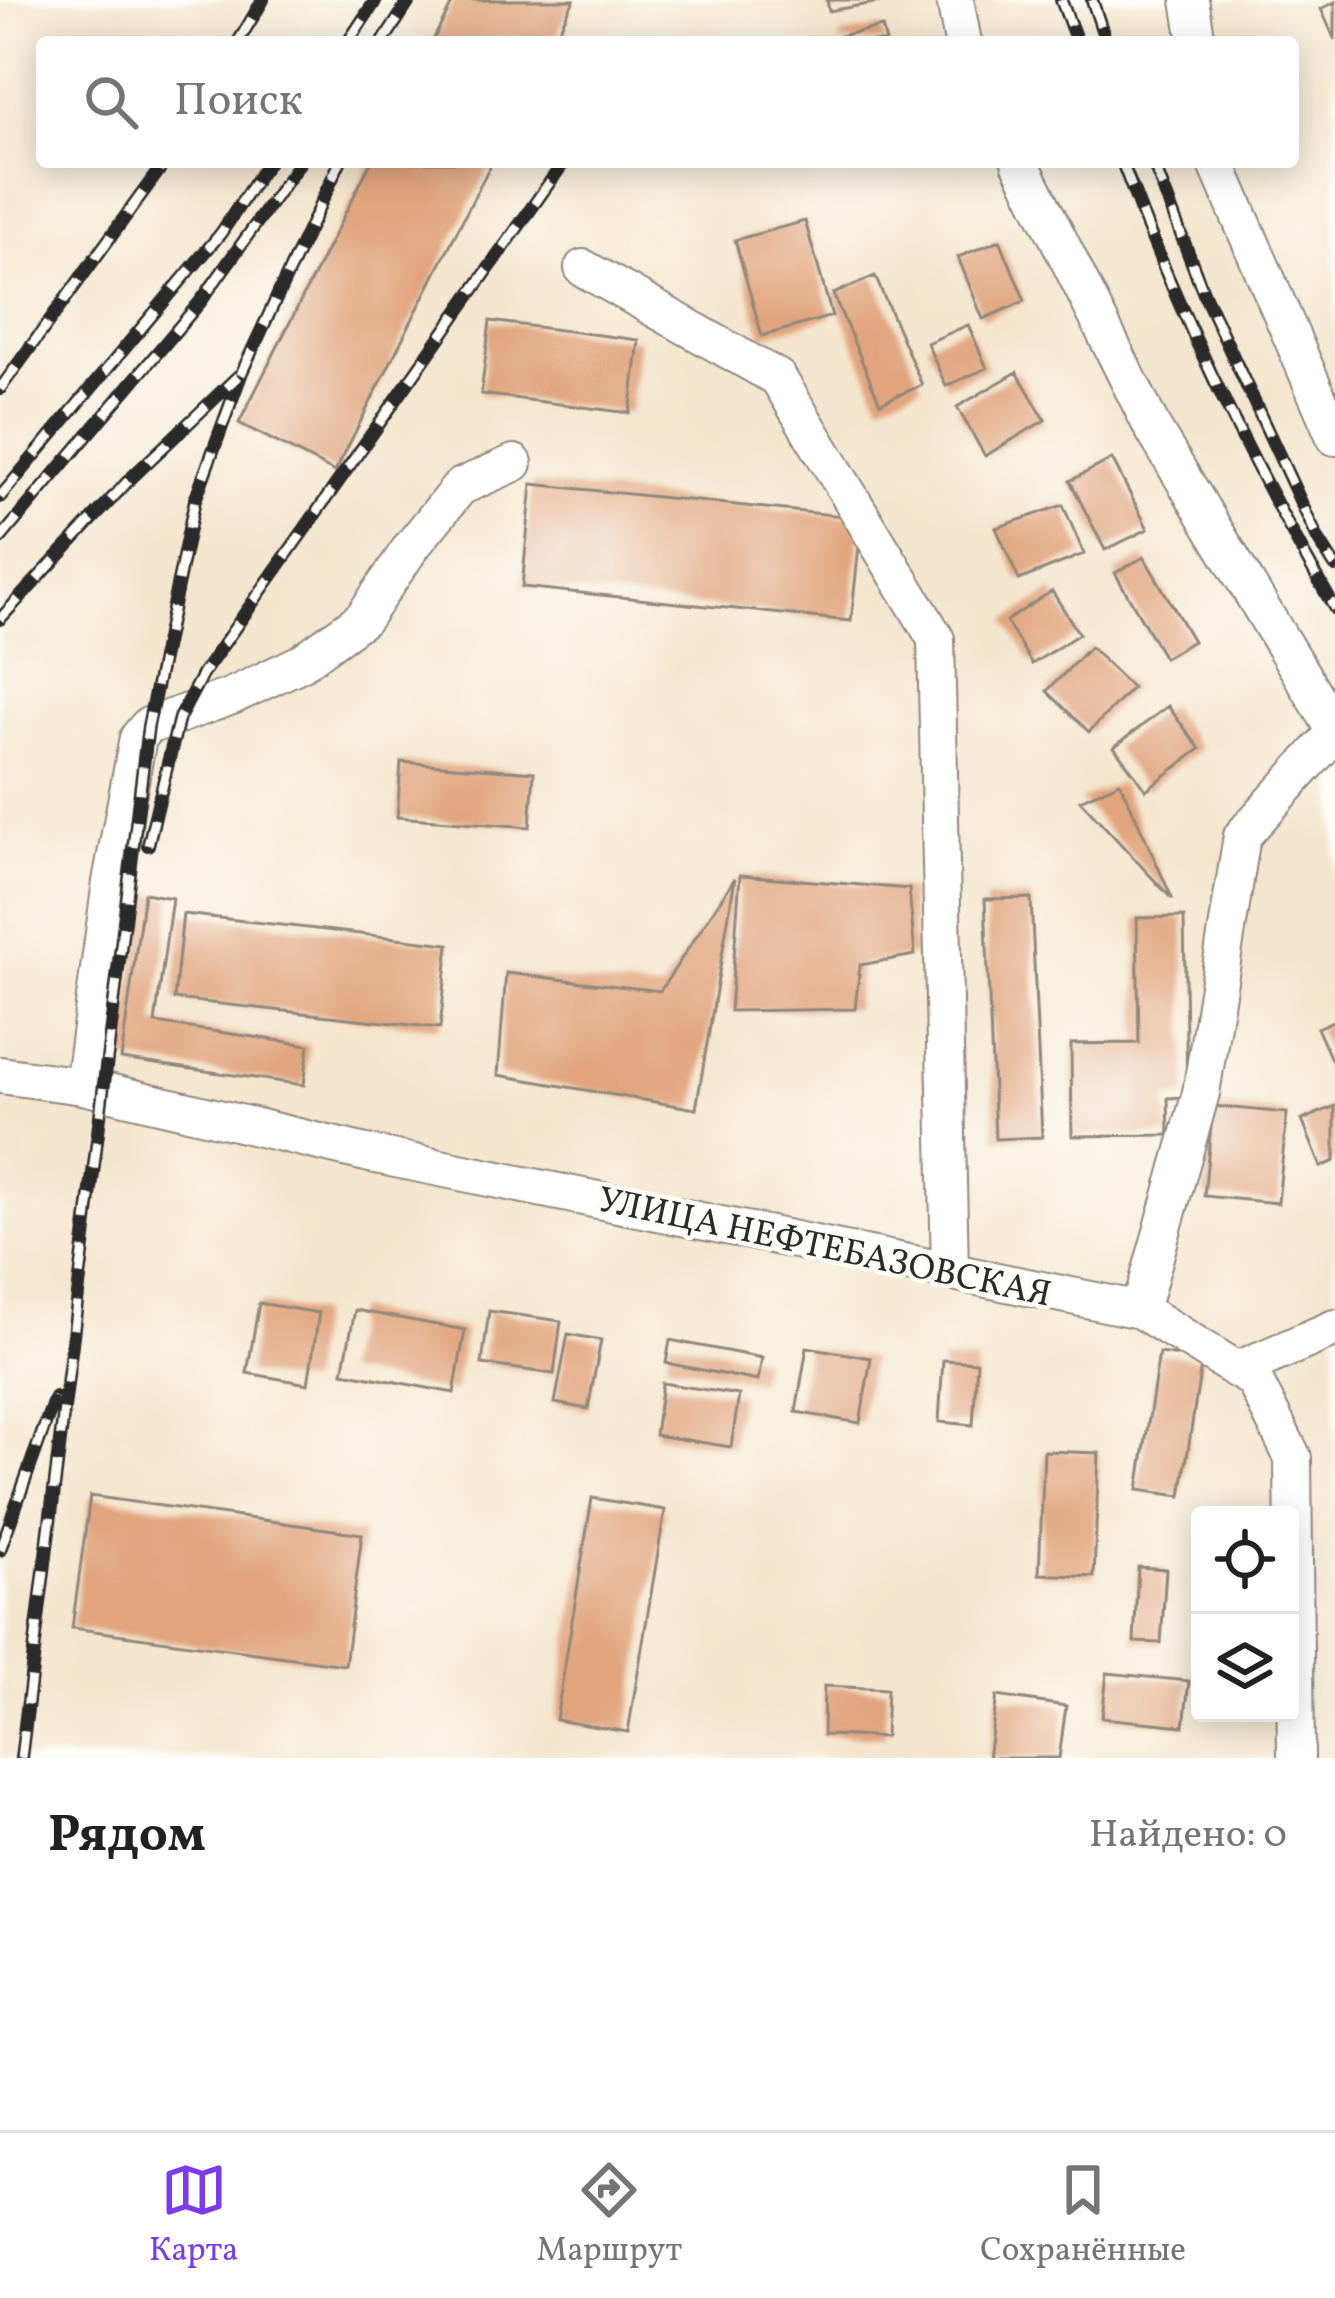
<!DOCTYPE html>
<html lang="ru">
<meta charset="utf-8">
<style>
body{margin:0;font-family:Vollkorn,serif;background:#f2f2f2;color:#202124}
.controls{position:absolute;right:36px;bottom:36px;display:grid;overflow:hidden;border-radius:12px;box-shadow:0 6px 30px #0003}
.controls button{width:108px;height:108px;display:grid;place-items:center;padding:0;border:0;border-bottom:3px solid #e0e0e0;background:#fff;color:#202124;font:60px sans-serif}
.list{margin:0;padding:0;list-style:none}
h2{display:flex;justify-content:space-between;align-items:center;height:156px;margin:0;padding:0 48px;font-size:51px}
h2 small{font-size:39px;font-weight:400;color:#757577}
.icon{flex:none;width:66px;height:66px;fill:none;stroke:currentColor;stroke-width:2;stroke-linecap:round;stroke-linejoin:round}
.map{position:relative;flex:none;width:1335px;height:1758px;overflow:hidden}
.search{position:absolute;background:#fff;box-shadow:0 6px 30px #0003;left:36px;right:36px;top:36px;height:132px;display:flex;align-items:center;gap:30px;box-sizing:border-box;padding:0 42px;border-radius:12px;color:#757577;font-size:45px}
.sheet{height:372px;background:#fff}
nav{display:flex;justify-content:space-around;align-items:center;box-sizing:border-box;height:168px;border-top:3px solid #e0e0e0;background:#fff;font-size:33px;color:#757577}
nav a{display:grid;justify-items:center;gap:6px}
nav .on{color:#7c3aed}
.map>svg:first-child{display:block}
</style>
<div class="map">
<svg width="1335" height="1758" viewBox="0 0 1335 1758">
<rect width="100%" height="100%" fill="#fdfcf7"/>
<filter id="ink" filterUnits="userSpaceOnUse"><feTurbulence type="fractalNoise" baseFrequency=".00833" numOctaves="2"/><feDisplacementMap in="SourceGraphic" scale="24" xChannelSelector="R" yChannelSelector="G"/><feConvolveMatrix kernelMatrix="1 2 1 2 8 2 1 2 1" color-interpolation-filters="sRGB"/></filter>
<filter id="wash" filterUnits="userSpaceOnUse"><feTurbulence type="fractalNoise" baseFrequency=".004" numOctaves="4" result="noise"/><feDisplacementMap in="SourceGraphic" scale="48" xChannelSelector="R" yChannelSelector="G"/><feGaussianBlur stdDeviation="2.7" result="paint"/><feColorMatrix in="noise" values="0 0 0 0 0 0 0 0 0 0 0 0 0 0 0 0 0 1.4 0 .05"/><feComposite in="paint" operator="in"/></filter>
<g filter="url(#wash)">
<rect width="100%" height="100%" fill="#f4e6ce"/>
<g id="blocks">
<!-- building -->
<path fill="#e1a47d" d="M454,0H574L553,42H432Z
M827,0H880V2L829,11Z
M1335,2V40L1321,9Z
M882,27L886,42H841L839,36Z
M371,162H492L335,472L239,423Z
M805,221L832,316L762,336L735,240Z
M1000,240L1025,301L983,319L958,257Z
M875,276L922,385L880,403L833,294Z
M490,321L639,340L630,413L481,394Z
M968,325L987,368L946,386L927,343Z
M1017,372L1045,420L985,456L957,407Z
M1112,459L1148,529L1105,550L1070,481Z
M532,484L862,518L851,621L522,587Z
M1063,505L1084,554L1019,580L996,528Z
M1144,557L1193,641L1164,658L1115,573Z
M1052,591L1079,634L1032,664L1006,621Z
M1090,647L1132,688L1089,732L1047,691Z
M1168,706L1200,749L1146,790L1114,747Z
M401,762L534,772L530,827L397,817Z
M1120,782L1172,898H1171L1080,800Z
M740,875L909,889L915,955L860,965L855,1009L730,1011Z
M735,878L696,1109L498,1075L506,973L660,991Z
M144,893L172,898L155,1023L309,1045L304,1085L121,1059Z
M1031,898L1042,1137L995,1139L985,899Z
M183,914L449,944L440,1028L174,999Z
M1184,917L1187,1097L1168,1098L1169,1135L1072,1136L1071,1044L1139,1043L1137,918Z
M1335,1020V1068L1317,1028Z
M1213,1106L1287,1113L1278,1203L1204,1196Z
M1335,1106V1161L1321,1167L1302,1120Z
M259,1303L319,1313L308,1384L247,1373Z
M355,1310L465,1330L454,1393L343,1372Z
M489,1311L561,1321L554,1374L482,1364Z
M568,1334L601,1340L588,1409L555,1403Z
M670,1340L762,1358L758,1381L666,1363Z
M807,1347L871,1358L860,1423L796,1412Z
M1159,1353L1202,1359L1181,1496L1138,1490Z
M943,1360L977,1362L973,1425L939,1422Z
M662,1383L739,1395L731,1447L655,1435Z
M1044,1451L1099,1453L1094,1577L1039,1574Z
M90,1496L362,1534L345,1665L72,1628Z
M592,1498L665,1510L628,1732L556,1720Z
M1138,1567L1166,1569L1161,1643L1134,1642Z
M1107,1673L1189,1681L1184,1726L1102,1718Z
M824,1686L887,1689L885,1737L823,1735Z
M997,1696L1066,1706L1059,1758H988Z"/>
</g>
</g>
<g filter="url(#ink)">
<use href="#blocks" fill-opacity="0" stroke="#90887c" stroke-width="3"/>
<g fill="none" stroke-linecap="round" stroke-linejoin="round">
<defs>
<path id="minor" d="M955,0L963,42
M1190,0L1197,42
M1020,162L1152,427L1335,730
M1216,162L1335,437
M583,268L778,378L936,639L950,1270
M0,1075L83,1086L366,1153L1140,1310L1254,1380L1293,1458L1296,1758
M83,1086L111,882L138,738L148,726L232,696L301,663L363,618L412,546L460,487L514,463
M1140,1310L1201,1093L1242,836L1335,733
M1237,1370L1335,1328"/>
</defs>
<!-- minor casing -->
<use href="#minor" stroke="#90887c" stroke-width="40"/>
<!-- minor -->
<use href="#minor" stroke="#fff" stroke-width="36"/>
<defs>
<path id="rail" d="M1061,0L1077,42
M1092,0L1106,42
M238,42L263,0
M348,42L376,0
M383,42L410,0
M1122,162C1180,317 1252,466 1335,609
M1153,162L1204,294L1318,539L1335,566
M0,389L165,162
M0,497L221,233L268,162
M0,539L201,301L300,162
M0,619L130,479L238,376
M148,845L179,718L203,673L564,162
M0,1550L55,1397
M21,1758L148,726L195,500L242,372L340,162"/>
</defs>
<!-- rail casing -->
<use href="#rail" stroke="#2b2b2b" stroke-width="14"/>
<!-- rail -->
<use href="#rail" stroke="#fdfcf7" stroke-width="9" stroke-dasharray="27" stroke-linecap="butt"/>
</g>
</g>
<g text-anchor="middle" stroke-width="9" stroke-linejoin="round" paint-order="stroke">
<!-- street labels -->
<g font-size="36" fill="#2b2b2b" stroke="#fdfcf7">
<text transform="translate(825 1245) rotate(12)" y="13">УЛИЦА НЕФТЕБАЗОВСКАЯ</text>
</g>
</g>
</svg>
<div class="controls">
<button><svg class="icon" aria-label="locate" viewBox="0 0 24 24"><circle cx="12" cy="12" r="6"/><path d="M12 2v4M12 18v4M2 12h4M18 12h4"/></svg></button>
<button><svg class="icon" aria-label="layers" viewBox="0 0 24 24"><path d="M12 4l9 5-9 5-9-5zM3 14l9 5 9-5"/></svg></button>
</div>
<div class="search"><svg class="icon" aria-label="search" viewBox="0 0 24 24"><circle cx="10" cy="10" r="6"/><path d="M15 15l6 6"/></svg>Поиск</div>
</div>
<section class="sheet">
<h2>Рядом<small>Найдено: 0</small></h2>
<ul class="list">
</ul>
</section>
<nav>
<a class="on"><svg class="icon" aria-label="map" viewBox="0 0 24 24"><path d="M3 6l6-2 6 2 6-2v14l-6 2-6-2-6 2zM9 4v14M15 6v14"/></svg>Карта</a>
<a><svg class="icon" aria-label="directions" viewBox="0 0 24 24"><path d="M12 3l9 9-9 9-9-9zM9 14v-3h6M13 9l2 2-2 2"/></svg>Маршрут</a>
<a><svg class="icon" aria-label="saved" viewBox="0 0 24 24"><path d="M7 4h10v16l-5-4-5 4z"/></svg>Сохранённые</a>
</nav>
